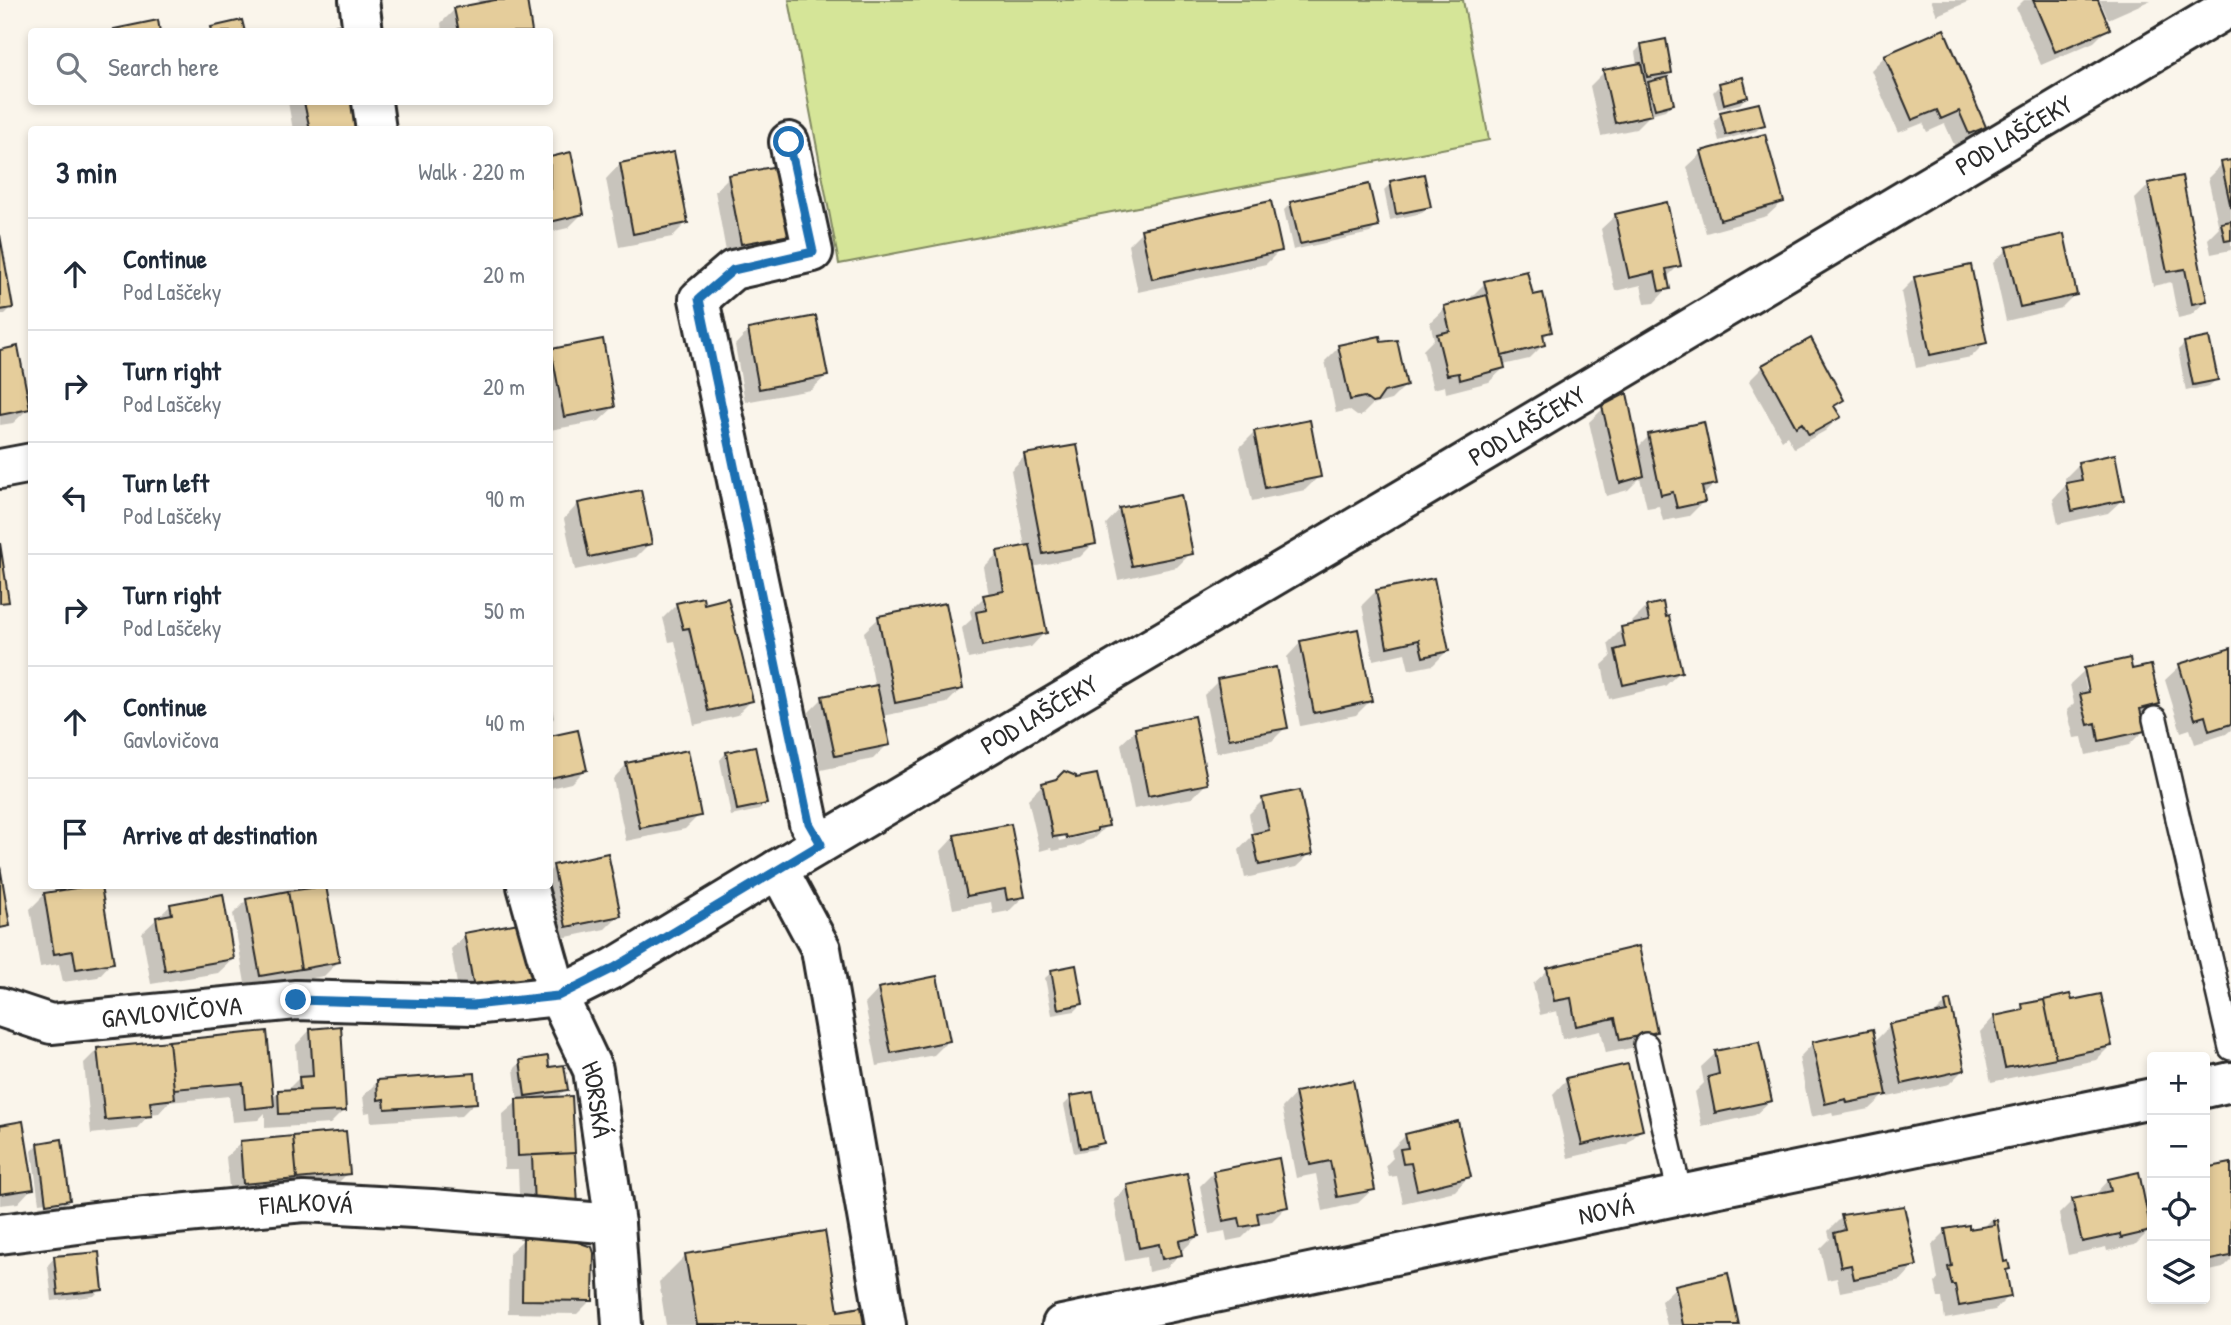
<!DOCTYPE html>
<meta charset="utf-8">
<style>
body{margin:0;font-family:"Patrick Hand",sans-serif;background:#f2f2f3;color:#1f2937}
.controls{position:absolute;right:21px;bottom:21px;display:grid;overflow:hidden;border-radius:7px;box-shadow:0 4px 10px #0003}
.controls button{width:63px;height:63px;display:grid;place-items:center;padding:0;border:0;border-bottom:2px solid #e0e1e3;background:#fff;color:#1f2937;font:35px sans-serif}
.stop{position:absolute;width:21px;height:21px;margin:-16px;border:5px solid #1f6fb2;border-radius:50%;background:#fff}
.stop.end{background:#1f6fb2;border-color:#fff;box-shadow:0 2px 7px #0008}
.list{margin:0;padding:0;list-style:none}
h2{display:flex;justify-content:space-between;align-items:center;height:91px;margin:0;padding:0 28px;font-size:30px}
h2 small{font-size:23px;font-weight:400;color:#747a83}
.list li{display:grid;grid-template-columns:46px 1fr auto;gap:21px;align-items:center;box-sizing:border-box;height:112px;padding:0 28px;border-top:2px solid #e0e1e3}
.list b{display:block;font-size:26px;white-space:nowrap}
.list p{margin:0;font-size:23px;white-space:nowrap;color:#747a83}
.list em{font-size:23px;font-style:normal;color:#747a83}
.icon{flex:none;width:38px;height:38px;fill:none;stroke:currentColor;stroke-width:2;stroke-linecap:round;stroke-linejoin:round}
.map{position:relative;flex:none;width:2231px;height:1325px;overflow:hidden}
.search{position:absolute;background:#fff;box-shadow:0 4px 10px #0003;left:28px;top:28px;width:525px;height:77px;display:flex;align-items:center;gap:18px;box-sizing:border-box;padding:0 24px;border-radius:7px;color:#747a83;font-size:26px}
.panel{position:absolute;background:#fff;box-shadow:0 4px 10px #0003;left:28px;top:126px;width:525px;height:763px;border-radius:7px}
.map>svg:first-child{display:block}
</style>
<div class="map">
<svg width="2231" height="1325" viewBox="0 0 2231 1325">
<rect width="100%" height="100%" fill="#faf5eb"/>
<filter id="ink" filterUnits="userSpaceOnUse"><feTurbulence type="fractalNoise" baseFrequency=".0143" numOctaves="2"/><feDisplacementMap in="SourceGraphic" scale="14" xChannelSelector="R" yChannelSelector="G"/><feConvolveMatrix kernelMatrix="1 2 1 2 8 2 1 2 1" color-interpolation-filters="sRGB"/></filter>
<g filter="url(#ink)">
<!-- green -->
<path fill="#d5e598" stroke="#808862" stroke-width="2" d="M789,0H1463L1489,140L839,264Z"/>
<!-- shadow -->
<path fill="#0003" fill-rule="evenodd" d="M478,0H525L530,32H442L441,23L455,9L479,5Z
M1931,0H1972L1937,15Z
M2024,0H2096L2108,28L2094,42L2041,65L2016,8Z
M2100,0H2151L2108,19Z
M1642,45L1670,72L1666,77L1672,103L1665,110L1651,114L1636,129L1601,136L1590,86L1604,72L1637,65L1635,52Z
M1885,56L1984,127L1970,141L1955,147L1945,124L1927,132L1923,123L1898,133L1871,70Z
M1720,85L1746,97L1740,104L1718,109L1713,92Z
M288,102H359L364,130H293Z
M1721,114L1763,125L1756,131L1719,141L1714,121Z
M1702,153L1782,202L1767,216L1706,233L1687,167Z
M570,154L582,214L568,228L550,232V158Z
M2231,161V250L2211,254L2208,239L2219,228L2208,178L2222,164Z
M620,164L686,223L672,237L619,247L606,179Z
M729,177L795,233L780,247L727,257L715,191Z
M1391,183L1429,207L1422,213L1390,220L1384,190Z
M2149,185L2206,301L2191,315L2178,318L2171,282L2153,286L2135,199Z
M1291,203L1377,226L1370,233L1293,250L1284,210Z
M1616,215L1679,265L1666,278L1668,288L1654,303L1645,304L1641,285L1615,291L1601,229Z
M1142,231L1280,250L1266,264L1138,292L1128,245Z
M0,245L11,308L5,314L0,315Z
M2007,249L2075,294L2061,308L2006,321L1993,263Z
M1915,278L1985,343L1971,357L1916,368L1901,292Z
M1485,283L1532,298L1550,331L1542,339L1543,345L1529,359L1503,365L1504,368L1489,382L1446,393L1445,386L1433,389L1423,350L1434,339L1430,322L1445,308L1472,301L1471,297Z
M749,330L826,376L811,390L745,402L735,345Z
M2185,343L2216,380L2209,386L2186,391L2178,350Z
M1339,347L1405,386L1391,400L1372,405L1361,416H1357L1349,410L1336,413L1325,361Z
M552,350L614,407L599,421L550,430V353Z
M0,351L28,409L13,423L0,425Z
M1763,367L1842,399L1834,408L1839,417L1825,431L1794,448L1787,436L1782,440L1749,381Z
M1604,408L1637,448L1649,436L1715,483L1702,497L1703,502L1689,516L1663,521L1659,506L1647,508L1640,478L1628,490L1606,496L1589,422Z
M1255,432L1319,476L1305,490L1252,501L1240,447Z
M1025,456L1094,543L1080,557L1032,567L1045,632L1031,647L968,659L962,628L972,619L970,611L984,597L989,596L984,567L998,553L1025,547L1011,470Z
M2079,464L2123,499L2108,513L2058,524L2053,499L2066,485L2065,478Z
M578,504L650,543L636,557L575,570L564,519Z
M1120,509L1191,553L1177,567L1118,580L1106,524Z
M1376,591L1447,651L1433,665L1409,670L1405,653L1373,660L1362,605Z
M677,604L751,701L737,715L694,725L675,641L669,642L663,618Z
M1647,607L1665,619L1680,672L1665,686L1609,699L1602,665L1611,657L1608,643L1622,629L1633,626L1632,622Z
M879,618L961,689L947,703L882,716L888,744L873,759L821,770L809,712L823,698L875,687L864,632Z
M1301,642L1370,701L1356,715L1300,726L1287,657Z
M2231,649V730L2226,734L2195,744L2190,729L2181,732L2165,680L2180,666Z
M2085,670L2131,671L2158,704L2141,719L2143,731L2129,745L2086,755L2082,737L2074,738L2067,710L2074,703L2070,684ZM2084,678H2088L2093,701H2089Z
M1218,681L1286,727L1272,741L1216,753L1204,695Z
M550,697L554,718L550,723Z
M1136,730L1206,784L1192,798L1134,809L1121,744Z
M577,732L585,769L571,783L550,788V738Z
M726,753L765,803L759,810L731,816L720,760Z
M627,764L699,815L685,829L626,841L613,779Z
M1043,784L1107,825L1093,839L1086,841L1081,845L1053,851L1051,848L1040,851L1028,799ZM1093,830V834L1059,841L1058,838Z
M1263,800L1311,853L1296,867L1245,878L1239,850L1253,835L1249,814Z
M955,836L1023,897L1009,911L993,914L991,902L953,909L941,851Z
M554,866L619,915L605,929L552,940L541,886H550V871Z
M100,886L112,962L98,977L63,982L59,964L40,967L30,909L44,895Z
M247,900L338,962L324,976L246,989L233,914Z
M171,905L233,959L218,973L151,984L142,933Z
M523,924L461,1007L451,949L465,935Z
M1548,970L1655,1032L1641,1046L1606,1053L1601,1031L1562,1039L1557,1011L1540,1015L1533,984Z
M1052,972L1082,1004L1075,1011L1052,1015L1045,978Z
M879,989L948,1041L934,1055L877,1066L865,1004Z
M2070,1002L2110,1046L2096,1060L1991,1082L1980,1032L1994,1017L2016,1013L2023,1006Z
M1946,1003L1963,1070L1949,1084L1888,1097L1887,1093L1870,1109L1833,1116L1832,1112L1811,1117L1799,1058L1813,1043L1874,1042L1890,1026L1932,1017Z
M310,1030L344,1110L330,1124L265,1128V1113L258,1120L232,1122L229,1096L169,1102L159,1113L150,1114L136,1129L91,1134L84,1063L98,1049L265,1032L272,1098L278,1092L286,1091L298,1079L296,1045Z
M1716,1053L1770,1101L1755,1115L1702,1127L1695,1092L1704,1083L1701,1067Z
M521,1062L548,1069L566,1089L556,1098L576,1205L520,1222L518,1169H504L502,1115L518,1101L514,1069Z
M1567,1079L1641,1130L1627,1144L1568,1158L1553,1094Z
M377,1082L475,1102L461,1116L371,1122L370,1112L365,1113L363,1096Z
M1296,1093L1373,1189L1358,1203L1323,1211L1316,1174L1296,1178L1282,1108Z
M1071,1098L1102,1143L1095,1149L1074,1153L1064,1105Z
M0,1126L32,1188L18,1203L0,1205Z
M1406,1135L1469,1176L1455,1191L1403,1203L1397,1176L1389,1177L1386,1165L1393,1158L1391,1150Z
M241,1143L348,1173L334,1187L230,1197L226,1157Z
M39,1144L68,1200L62,1206L40,1210L39,1206L63,1203V1200L39,1203L32,1151Z
M2231,1165V1260L2223,1268L2205,1272V1170Z
M1214,1172L1286,1207L1272,1221L1256,1224L1242,1238L1227,1241L1225,1231L1209,1234L1200,1186Z
M2109,1180L2150,1230L2135,1245L2107,1251L2106,1247L2068,1255L2059,1214L2073,1200L2095,1195Z
M1128,1186L1198,1236L1183,1250L1179,1251L1180,1254L1166,1268L1148,1272L1146,1257L1125,1261L1114,1200Z
M1994,1216L2003,1264L2008,1269L2004,1273L2009,1296L1995,1310L1945,1319L1942,1298H1938L1935,1283L1938,1279L1932,1245L1946,1231L1981,1229Z
M1842,1217L1915,1265L1901,1280L1840,1292L1837,1278L1827,1280L1820,1249L1830,1239L1828,1231Z
M524,1239L591,1300L577,1314L508,1313L509,1253Z
M686,1255L837,1313L862,1325H666L659,1282Z
M54,1258L101,1289L94,1296L52,1301L48,1265Z
M1676,1287L1737,1325H1667L1661,1301Z"/>
<!-- building -->
<path fill="#e5cd9b" stroke="#2b2b2b" stroke-width="2" d="M495,0H527L532,32H459L454,8Z
M2033,0H2098L2110,29L2055,52Z
M158,20L160,32H115L114,29Z
M242,20L245,32H212L211,27Z
M346,23L347,32H306L343,24Z
M1944,29L1986,127L1969,134L1959,111L1941,119L1937,110L1912,120L1884,55Z
M1666,39L1672,73L1647,77L1641,44Z
M1641,63L1652,115L1615,123L1603,70Z
M1668,77L1674,104L1655,109L1648,82Z
M1743,77L1748,97L1724,104L1719,83Z
M304,102H361L366,130H310Z
M1759,103L1765,125L1726,135L1720,112Z
M1765,134L1784,202L1720,220L1701,151Z
M571,152L584,214L550,222V157Z
M674,152L688,223L633,234L620,163Z
M2231,160V208L2221,162Z
M784,165L796,234L741,244L728,175Z
M1424,174L1431,207L1396,214L1390,181Z
M2182,176L2207,301L2192,304L2185,269L2167,272L2148,183Z
M1369,184L1379,227L1300,244L1290,202Z
M1271,201L1282,251L1152,279L1141,229Z
M1667,202L1681,266L1666,269L1670,289L1659,291L1655,272L1629,278L1615,214Z
M2231,221V240L2225,241L2221,223Z
M2064,234L2077,295L2020,307L2006,247Z
M0,235L13,308L0,310Z
M1971,265L1987,343L1930,355L1914,277Z
M1527,271L1533,295L1543,293L1552,332L1543,334L1545,345L1502,356L1484,281Z
M1487,295L1505,368L1460,380L1459,373L1447,375L1437,334L1450,331L1444,306Z
M816,316L828,376L759,389L748,329Z
M1380,336L1381,342L1397,340L1407,386L1384,392L1377,402L1372,403L1364,397L1350,400L1338,345Z
M2209,337L2218,380L2193,385L2184,342Z
M1811,338L1844,400L1834,406L1841,417L1809,435L1802,423L1796,427L1762,365Z
M603,339L615,407L564,417L551,349Z
M18,346L30,409L0,415V350Z
M1627,393L1644,476L1620,483L1602,406Z
M1310,420L1321,477L1265,488L1254,431Z
M1704,422L1717,484L1702,487L1705,502L1677,508L1673,492L1661,495L1648,434Z
M1077,445L1096,544L1043,554L1024,454Z
M2115,454L2124,500L2072,511L2066,483L2082,480L2078,462Z
M641,490L652,544L589,557L578,503Z
M1181,495L1193,554L1132,566L1119,508Z
M0,543L9,602L0,603Z
M1030,545L1047,633L982,646L976,612L987,610L983,595L1004,591L997,551Z
M1434,578L1449,651L1423,657L1419,640L1387,647L1376,590Z
M703,597L704,604L728,598L753,701L708,711L689,628L683,629L676,603Z
M1663,602L1666,617L1669,616L1682,672L1623,685L1615,650L1625,647L1621,627L1649,621L1646,606Z
M946,603L963,689L895,703L878,616Z
M1358,629L1372,701L1314,713L1300,641Z
M2231,648V724L2209,731L2205,716L2195,719L2179,664Z
M2130,658L2132,669L2151,665L2160,704L2140,709L2145,731L2099,741L2096,723L2088,725L2080,694L2089,692L2084,668Z
M1276,667L1288,728L1229,739L1217,679Z
M877,685L890,745L835,756L822,696Z
M1194,716L1208,784L1148,796L1135,728Z
M578,730L587,770L550,778V736Z
M755,746L767,804L737,810L726,752Z
M688,750L701,816L640,828L626,763Z
M1064,771L1076,776V778L1097,774L1109,826L1097,828V831L1067,838L1066,835L1053,837L1042,783L1056,779Z
M1300,790L1313,854L1259,865L1252,834L1269,830L1262,798Z
M1011,824L1025,897L1007,900L1005,889L967,896L954,835Z
M608,853L621,916L566,927L553,865Z
M0,866L10,926L0,928Z
M88,886H101L114,963L76,969L73,951L54,954L44,893Z
M326,886L340,962L301,969L288,891Z
M288,891L301,969L260,976L246,899Z
M223,894L234,959L165,971L156,917L172,914L170,904Z
M524,922L535,983L475,994L464,933Z
M1639,946L1657,1032L1620,1040L1615,1018L1576,1026L1571,998L1554,1001L1547,968Z
M1076,965L1083,1004L1058,1009L1051,970Z
M937,976L950,1041L891,1053L878,988Z
M2070,994L2072,1000L2101,994L2112,1046L2056,1058L2044,1000Z
M1950,1000L1965,1070L1902,1084L1889,1024L1947,1012L1945,1002Z
M2044,1000L2056,1058L2005,1068L1994,1016L2023,1010L2022,1004Z
M341,1026L346,1111L279,1114L278,1090L300,1089L299,1077L313,1076L310,1029Z
M1873,1029L1887,1095L1847,1103L1846,1099L1825,1104L1812,1042Z
M267,1031L274,1106L245,1109L243,1083L174,1089L169,1041Z
M169,1041L175,1099L150,1102L152,1116L105,1120L97,1048Z
M1759,1042L1772,1101L1715,1113L1708,1077L1719,1074L1715,1051Z
M548,1056L549,1067L564,1065L568,1090L525,1096L520,1060Z
M1628,1064L1643,1130L1582,1145L1566,1078Z
M475,1073L477,1103L385,1109L384,1099L378,1100L377,1080Z
M1353,1080L1375,1190L1337,1197L1330,1161L1310,1165L1295,1092Z
M1093,1092L1104,1143L1080,1148L1070,1096Z
M572,1096L575,1153L518,1156L516,1099Z
M23,1121L34,1189L0,1194V1125Z
M1458,1121L1471,1177L1417,1190L1411,1163L1403,1164L1400,1149L1408,1148L1405,1134Z
M346,1131L350,1174L297,1179L293,1136Z
M293,1136L297,1179L243,1184L240,1141Z
M62,1139L70,1200L46,1204L38,1143Z
M575,1153L578,1206L534,1208L532,1155Z
M1279,1158L1288,1207L1257,1213L1259,1224L1241,1227L1239,1218L1223,1221L1213,1171Z
M2231,1163V1256L2205,1261V1168Z
M2139,1172L2151,1231L2121,1238L2120,1234L2082,1242L2072,1199L2111,1191L2108,1179Z
M1187,1173L1199,1236L1179,1241L1182,1255L1162,1259L1159,1244L1139,1248L1127,1185Z
M1904,1206L1917,1266L1854,1279L1851,1265L1841,1267L1834,1233L1845,1230L1841,1215Z
M1993,1220H1997L2004,1262L2008,1261L2010,1269L2006,1270L2011,1297L1959,1306L1955,1285H1952L1948,1267L1952,1266L1945,1229L1969,1225V1229L1994,1225Z
M825,1231L838,1311L861,1307L864,1325H697L685,1254Z
M523,1237L566,1238L592,1247L594,1253L593,1301L522,1300Z
M99,1252L103,1290L58,1295L54,1256Z
M1728,1273L1739,1325H1683L1675,1285Z"/>
<g fill="none" stroke-linecap="round" stroke-linejoin="round">
<defs>
<path id="lane" d="M2155,719L2231,1048
M1646,1045L1680,1195"/>
<g id="street">
<path d="M359,0L363,32"/>
<path d="M372,102L376,130"/>
<path d="M789,142L813,252L733,270L699,299L809,823L821,843"/>
<path d="M0,469L32,463"/>
<path d="M778,869L821,949L886,1325"/>
<path id="s1" d="M527,886L558,996L593,1070L615,1224L622,1325"/>
<path id="s2" d="M0,1007L51,1024L296,1000L473,1005L558,996L614,968L778,869L1436,480L2231,6"/>
<path d="M2205,1088L2231,1082"/>
<path id="s3" d="M0,1234L102,1221L304,1202L432,1209L615,1224"/>
<path id="s4" d="M1062,1325L1680,1195L2152,1098"/>
</g>
</defs>
<!-- lane casing -->
<use href="#lane" stroke="#2b2b2b" stroke-width="28"/>
<!-- street casing -->
<use href="#street" stroke="#2b2b2b" stroke-width="44"/>
<!-- lane -->
<use href="#lane" stroke="#fff" stroke-width="23"/>
<!-- street -->
<use href="#street" stroke="#fff" stroke-width="38"/>
</g>
</g>
<g fill="none" stroke-linecap="round" stroke-linejoin="round" filter="url(#ink)">
<!-- route -->
<path stroke="#1f6fb2" stroke-width="9" d="M296,1000L473,1005L558,996L614,968L821,844L809,823L699,299L733,270L813,252L789,142"/>
</g>
<g text-anchor="middle" stroke-width="6" stroke-linejoin="round" paint-order="stroke">
<!-- street labels -->
<g font-size="26" fill="#2b2b2b" stroke="#fff">
<text dy="9" stroke="none"><textPath href="#s2" startOffset="2254">POD LAŠČEKY</textPath></text>
<text dy="9" stroke="none"><textPath href="#s2" startOffset="1687">POD LAŠČEKY</textPath></text>
<text dy="9" stroke="none"><textPath href="#s2" startOffset="1120">POD LAŠČEKY</textPath></text>
<text dy="9" stroke="none"><textPath href="#s2" startOffset="175">GAVLOVIČOVA</textPath></text>
<text dy="9" stroke="none"><textPath href="#s1" startOffset="226">HORSKÁ</textPath></text>
<text dy="9" stroke="none"><textPath href="#s3" startOffset="308">FIALKOVÁ</textPath></text>
<text dy="9" stroke="none"><textPath href="#s4" startOffset="556">NOVÁ</textPath></text>
</g>
</g>
</svg>
<div class="controls">
<button>+</button>
<button>−</button>
<button><svg class="icon" aria-label="locate" viewBox="0 0 24 24"><circle cx="12" cy="12" r="6"/><path d="M12 2v4M12 18v4M2 12h4M18 12h4"/></svg></button>
<button><svg class="icon" aria-label="layers" viewBox="0 0 24 24"><path d="M12 4l9 5-9 5-9-5zM3 14l9 5 9-5"/></svg></button>
</div>
<div class="stop" style="left:789px;top:142px"></div>
<div class="stop end" style="left:296px;top:1000px"></div>
<div class="search"><svg class="icon" aria-label="search" viewBox="0 0 24 24"><circle cx="10" cy="10" r="6"/><path d="M15 15l6 6"/></svg>Search here</div>
<section class="panel">
<h2>3 min<small>Walk · 220 m</small></h2>
<ul class="list">
<li><svg class="icon" aria-label="ahead" viewBox="0 0 24 24"><path d="M12 20V5M6 11l6-6 6 6"/></svg><div><b>Continue</b><p>Pod Laščeky</p></div><em>20 m</em></li>
<li><svg class="icon" aria-label="right" viewBox="0 0 24 24"><path d="M7 20v-9h11M14 6l5 5-5 5"/></svg><div><b>Turn right</b><p>Pod Laščeky</p></div><em>20 m</em></li>
<li><svg class="icon" aria-label="left" viewBox="0 0 24 24"><path d="M17 20v-9H6M10 6l-5 5 5 5"/></svg><div><b>Turn left</b><p>Pod Laščeky</p></div><em>90 m</em></li>
<li><svg class="icon" aria-label="right" viewBox="0 0 24 24"><path d="M7 20v-9h11M14 6l5 5-5 5"/></svg><div><b>Turn right</b><p>Pod Laščeky</p></div><em>50 m</em></li>
<li><svg class="icon" aria-label="ahead" viewBox="0 0 24 24"><path d="M12 20V5M6 11l6-6 6 6"/></svg><div><b>Continue</b><p>Gavlovičova</p></div><em>40 m</em></li>
<li><svg class="icon" aria-label="arrive" viewBox="0 0 24 24"><path d="M6 21V4h12l-3 4 3 4H6"/></svg><div><b>Arrive at destination</b></div></li>
</ul>
</section>
</div>
